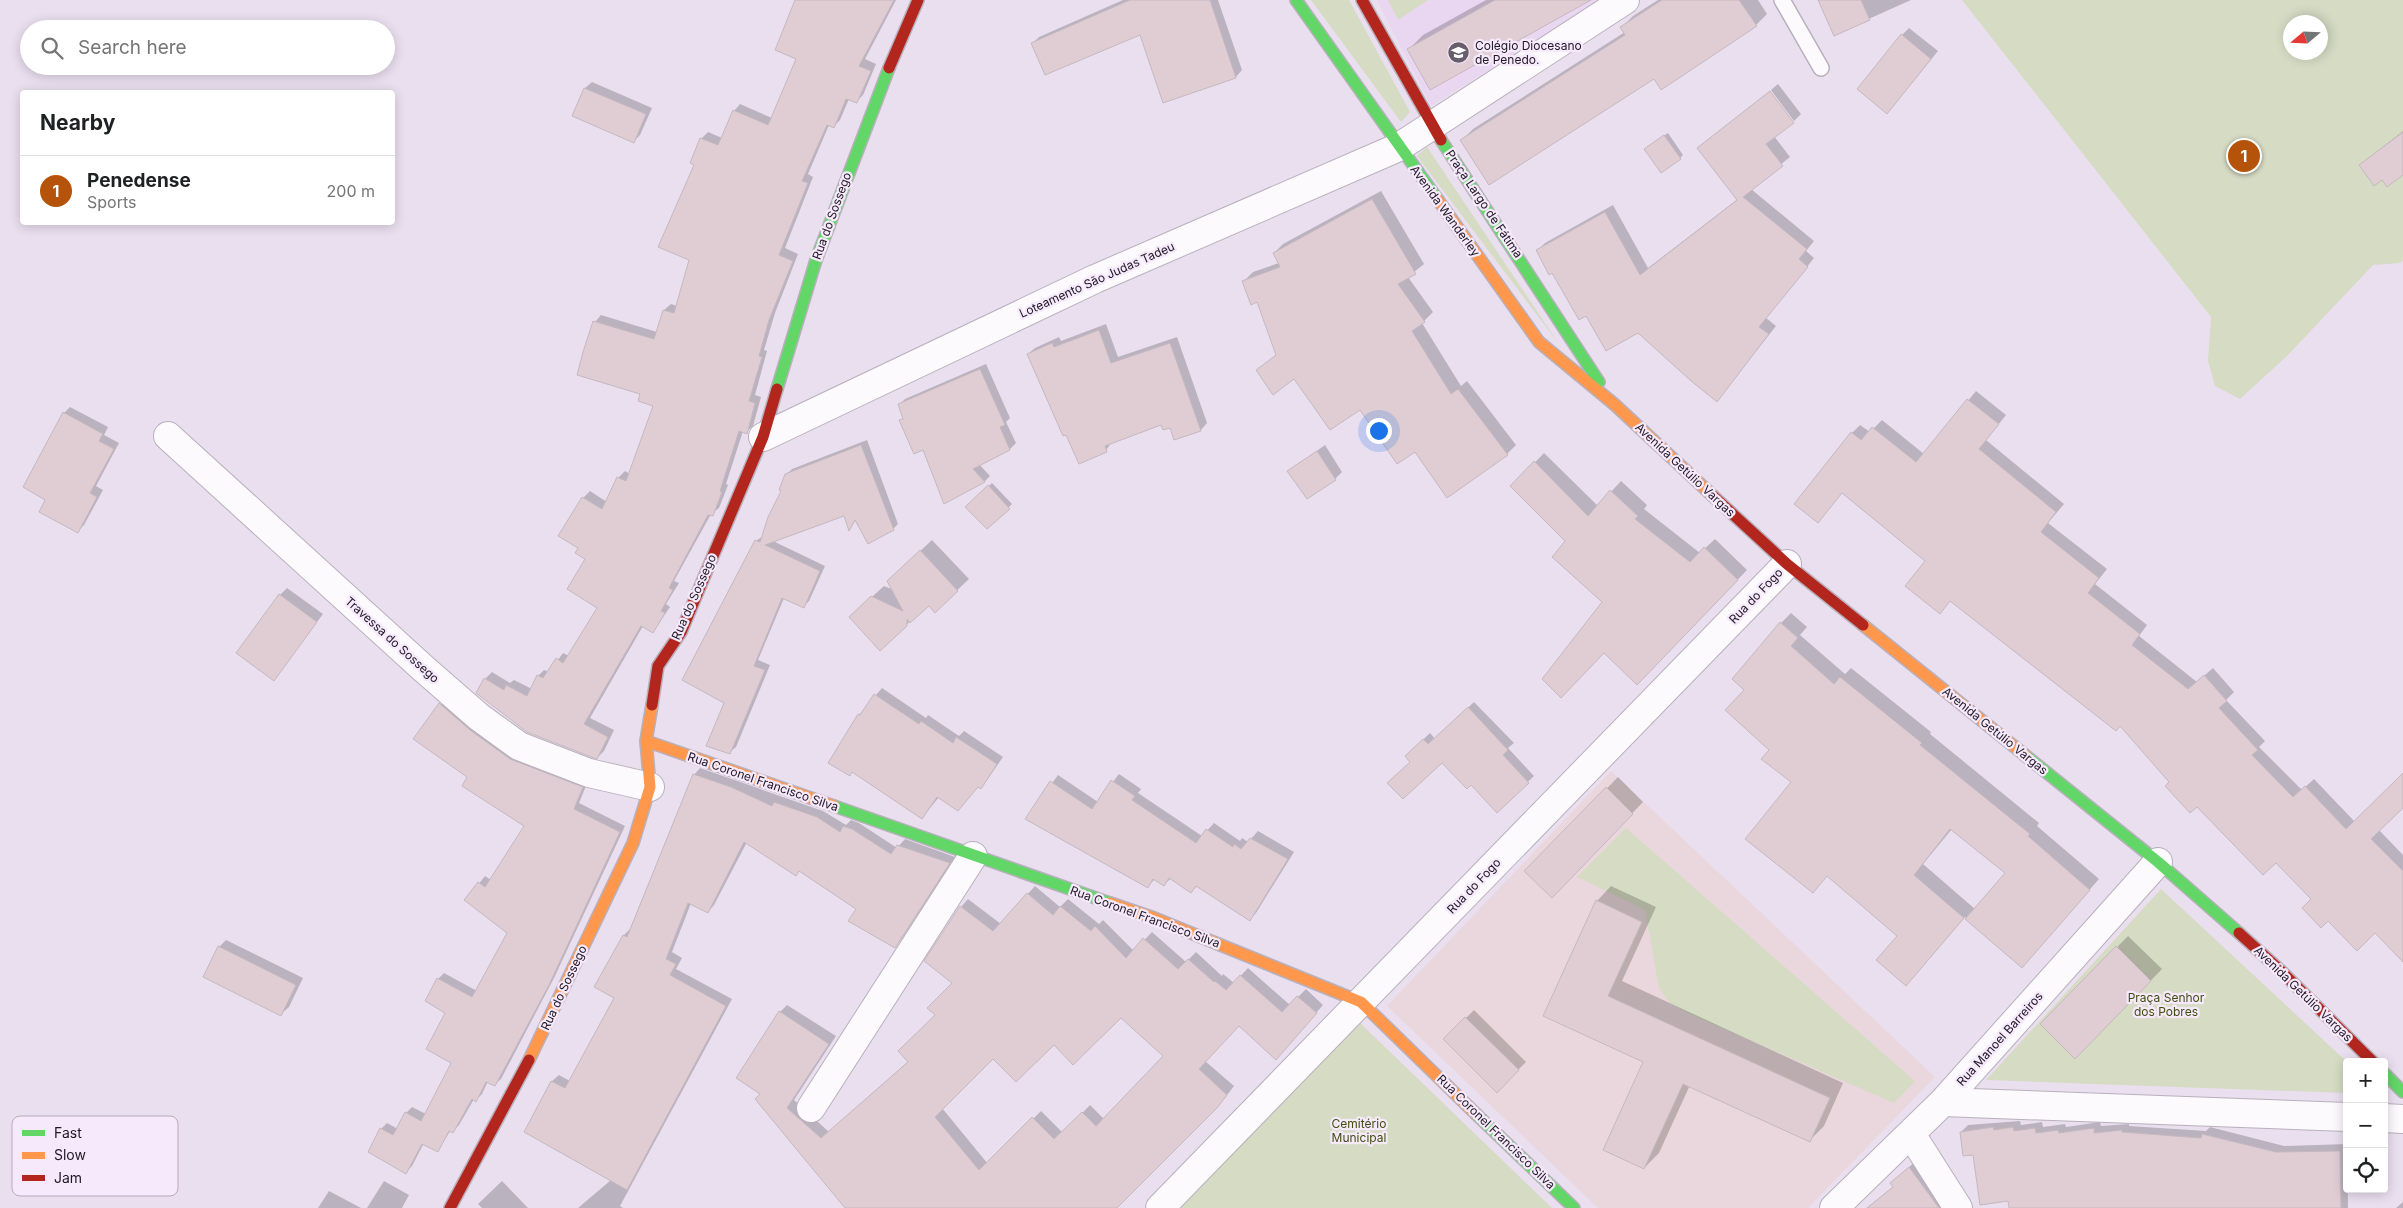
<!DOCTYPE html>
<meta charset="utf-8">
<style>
body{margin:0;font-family:Inter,sans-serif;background:#f6f6f6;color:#202124}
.controls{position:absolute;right:15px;bottom:15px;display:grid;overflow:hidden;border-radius:5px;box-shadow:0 2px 12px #0003}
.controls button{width:45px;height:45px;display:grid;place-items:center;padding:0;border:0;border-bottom:1px solid #e0e0e0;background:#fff;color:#202124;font:25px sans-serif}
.compass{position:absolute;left:2283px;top:15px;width:45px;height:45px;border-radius:50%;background:#fff;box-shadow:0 2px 12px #0003;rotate:251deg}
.you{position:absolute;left:1378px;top:430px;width:18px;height:18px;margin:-12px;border:4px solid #fff;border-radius:50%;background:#1a73e8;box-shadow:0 0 0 8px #1a73e833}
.badge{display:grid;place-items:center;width:32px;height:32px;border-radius:50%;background:#b45309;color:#fff;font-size:16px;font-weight:700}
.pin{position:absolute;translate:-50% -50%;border:2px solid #fff;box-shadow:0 1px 5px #0006}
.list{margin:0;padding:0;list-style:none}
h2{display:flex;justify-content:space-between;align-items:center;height:65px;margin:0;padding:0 20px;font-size:21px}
h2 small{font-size:16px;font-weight:400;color:#757577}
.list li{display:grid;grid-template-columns:32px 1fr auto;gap:15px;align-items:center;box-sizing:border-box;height:70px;padding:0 20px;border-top:1px solid #e0e0e0}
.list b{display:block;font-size:19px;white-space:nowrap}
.list p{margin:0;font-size:16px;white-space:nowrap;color:#757577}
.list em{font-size:16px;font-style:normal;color:#757577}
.icon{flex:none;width:28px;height:28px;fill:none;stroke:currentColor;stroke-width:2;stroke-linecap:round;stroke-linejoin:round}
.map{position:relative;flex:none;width:2403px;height:1208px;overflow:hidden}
.search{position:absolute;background:#fff;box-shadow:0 2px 12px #0003;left:20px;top:20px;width:375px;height:55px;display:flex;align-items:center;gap:12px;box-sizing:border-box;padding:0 18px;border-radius:28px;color:#757577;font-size:19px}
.panel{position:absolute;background:#fff;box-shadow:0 2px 12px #0003;left:20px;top:90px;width:375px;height:135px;border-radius:5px}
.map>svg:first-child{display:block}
</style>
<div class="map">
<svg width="2403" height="1208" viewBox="0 0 2403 1208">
<rect width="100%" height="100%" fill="#eadfef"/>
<!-- built -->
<path fill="#e9d6f1" d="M1377,0H1599L1431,106Z"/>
<!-- medical -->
<path fill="#ead7dd" d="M1611,771L1935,1077L1808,1208H1598L1387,1006Z"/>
<!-- green -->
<path fill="#d6dbc4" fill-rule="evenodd" d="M1311,0H1349L1410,112L1401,122Z
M1388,0H1428L1398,20Z
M1962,0H2403V260L2400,263L2373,265L2287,356L2240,399L2215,386L2208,361L2211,317ZM2290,22H2320V52H2290Z
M1427,147L1559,344L1417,156Z
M1626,828L1915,1081L1894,1103L1687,1013L1669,1002L1659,988L1645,910L1577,877Z
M2161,889L2347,1062V1093L1986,1080Z
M1357,1020L1552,1208H1178Z"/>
<!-- shadow -->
<path fill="#0003" fill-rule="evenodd" d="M796,0H896L865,59L876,64L863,95L856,102L849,99L840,120L833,127L829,125L808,174L813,177L785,248L798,254L775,313L764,350L767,351L755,395L761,397L753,426L746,432L743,431L726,484L728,485L719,508L711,514L674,581L679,583L666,604L670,607L653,632L643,626L590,718L614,730L604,751L597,758L485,679L492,672L510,683L514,680L532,689L538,676L544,670L549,672L563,653L569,656L599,608L587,558L580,548L583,498L590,491L607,502L618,478L625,471L630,474L654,405L641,393L595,322L601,315L657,332L664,310L671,304L677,306L690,259L696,165L701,139L708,132L722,138L734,111L740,104L772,118L797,58Z
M1123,0H1218L1242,70L1236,77L1163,101L1141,34L1033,43L1039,37Z
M1486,0H1579L1409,49L1423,35Z
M1658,0H1758L1767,14L1756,25L1654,77L1462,140L1473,129L1625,32L1622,27L1633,16Z
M1820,0H1911L1835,34Z
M1909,28L1938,51L1894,105L1902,35Z
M592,82L652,108L640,135L634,141L574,115L585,88Z
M1778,84L1801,114L1794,121L1771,90Z
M1769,92L1792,123L1774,136L1790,157L1751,189L1814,241L1806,251L1814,258L1766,318L1776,326L1717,400L1638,331L1586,315L1537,251L1545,243L1613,205L1648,268L1738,199L1699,148Z
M2403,131V174L2383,178L2360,165Z
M1668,133L1683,155L1680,158L1648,146Z
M1381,191L1424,264L1408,277L1433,312L1422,323L1461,386L1467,381L1516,445L1507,454L1415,450L1360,408L1294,377L1258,370L1277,354L1258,301L1244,281L1253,272L1279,263L1274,253L1283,244Z
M1106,324L1118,357L1177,337L1207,423L1201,430L1175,439L1170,426L1162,423L1112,442L1106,450L1028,354L1035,348L1059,337L1061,341Z
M986,364L1010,418L1006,422L1016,443L1010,449L979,464L990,476L985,481L945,502L923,449L901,420L904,417L899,405L905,399Z
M1976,391L2006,415L1986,440L2064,504L2048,523L2107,569L2095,584L2147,625L2139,636L2197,682L2213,668L2234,692L2226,700L2265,741L2259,747L2302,790L2314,779L2355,822L2403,774V806L2379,830L2403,855V960L2375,931L2313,899L2276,861L2197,805L2171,782L2120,725L1951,600L1939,613L1927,561L1842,493L1818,521L1852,433L1860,425L1870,432L1882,420L1924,454Z
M70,407L108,427L104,435L119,443L96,486L103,490L84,525L78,531L64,413Z
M867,440L898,524L893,529L856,520L850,528L844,515L773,541L825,566L809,601L803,607L784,598L758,660L770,665L736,747L730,752L726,702L756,541L763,536L783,491L786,475L792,469Z
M1325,445L1342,472L1335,479L1289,471Z
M1544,453L1598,506L1621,481L1647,505L1644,509L1700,553L1715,539L1747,570L1637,683L1604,602L1567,541L1512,486Z
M992,483L1012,504L987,528L967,507Z
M932,540L969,579L935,611L929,604L880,649L862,606L884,586L894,590L900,570Z
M287,588L323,614L274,679L280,595Z
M1791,613L1807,627L1800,635L1845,674L1851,668L1931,732L1930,734L2039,823L2037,826L2099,879L2022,967L1965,917L1916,974L1899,936L1828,875L1812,892L1793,782L1770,749L1746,690L1781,623ZM1952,829L2006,873L1975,909L1923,864Z
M882,688L926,718L928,715L959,736L964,731L1003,757L987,780L981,787L939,797L922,818L853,771L850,774L859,715Z
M446,698L588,781L579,803L625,826L554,978L501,1079L494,1085L488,1081L482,1094L476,1100L474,1099L459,1125L453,1131L451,1130L437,1151L424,1143L412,1166L406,1172L381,1129L387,1123L398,1129L406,1113L412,1107L426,1114L453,1062L447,1012L438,979L444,973L477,991L508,933L466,900L485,876L491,880L526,826L469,777L415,738Z
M1474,702L1514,743L1508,748L1534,776L1497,811L1471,783L1442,761H1411L1406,756L1430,733L1435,739Z
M700,768L823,811L846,825L851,820L859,823L897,848L905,839L955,857L901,940L895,946L858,908L800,870L747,842L714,905L708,912L691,903L672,952L682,958L676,969L732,999L620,1206L623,1208H578L611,1180L525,1131L552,1081L559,1075L570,1081L616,998L596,987L624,935L630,929L694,775Z
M1119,774L1141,789L1138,793L1202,836L1214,823L1240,841L1242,838L1248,842L1258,831L1294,852L1256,913L1249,920L1198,885L1191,892L1171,878L1164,885L1155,879L1148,886L1026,819L1058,775L1098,802Z
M1618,777L1643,802L1552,896L1526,871Z
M1035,886L1060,907L1068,899L1099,924L1103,920L1134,951L1152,932L1186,962L1196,952L1222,976L1223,974L1234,983L1248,968L1290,1005L1306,989L1323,1005L1283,1050L1239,1024L1205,1061L1234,1086L1224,1099L1115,1208H847L762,1094L780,1012L787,1005L836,1036L794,1100L829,1132L909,1061L954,983L961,907L968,899L1001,924ZM1121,1016L1165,1056L1104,1119L1090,1105L1063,1133L1041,1111L988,1164L942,1108L993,1057L1054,1043Z
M1611,886L1656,907L1622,981L1843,1083L1824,1126L1810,1140L1690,1085L1659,1153L1644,1168V1062L1545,1015L1597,901Z
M2128,936L2162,969L2075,1058L2042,1024Z
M226,940L303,978L289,1007L281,1014L219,947Z
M1474,1010L1526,1062L1497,1091L1445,1039Z
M2020,1121L2021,1125L2042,1122L2043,1127L2065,1124L2066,1127L2100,1122L2101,1126L2129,1124V1126L2206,1131L2210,1127L2284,1146L2347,1144L2348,1208H2011L2009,1199L1961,1132L1968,1125Z
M1917,1160L1951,1208H1867L1894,1186L1891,1183Z
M384,1181L409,1195L402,1208H367Z
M502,1181L528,1208H482L478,1204Z
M329,1191L361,1208H318Z
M2403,1202V1208H2396Z"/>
<!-- building -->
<path fill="#dfcdd3" stroke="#c5b8bf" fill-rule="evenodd" d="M795,0H894L859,66L871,71L857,103L846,99L834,128L827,125L802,181L808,183L779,255L793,261L769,320L759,356L762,357L749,401L755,403L747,434L739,431L720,491L722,492L713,516L708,515L669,588L673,590L661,611L665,613L653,633L641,626L584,724L608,737L597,759L594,758L527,732L476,693L484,678L504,690L506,685L527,696L537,675L543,678L556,658L563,663L597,608L567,589L585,559L575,553L578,548L558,536L582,497L602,509L617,477L626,481L653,406L638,401L640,394L577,375L583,352L593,321L654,339L663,310L674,313L689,260L658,247L694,165L690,163L700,138L718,145L733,110L768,125L796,59L775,50Z
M1130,0H1210L1236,78L1163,103L1140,35L1045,75L1031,43Z
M1495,0H1591L1430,90L1407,49Z
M1662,0H1739L1757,26L1661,90L1654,79L1489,185L1460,140L1625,35L1620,27Z
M1818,0H1861L1870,20L1834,36Z
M1901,34L1931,59L1887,114L1857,89Z
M584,88L646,114L634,143L572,116Z
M1770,91L1794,123L1766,144L1783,166L1743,197L1807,249L1799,259L1808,267L1759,327L1769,334L1717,402L1690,380L1638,333L1606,351L1586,316L1579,320L1552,273L1549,275L1536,250L1605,212L1640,275L1737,200L1697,148Z
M2403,132V175L2387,187L2382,180L2374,186L2359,165Z
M1664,135L1681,159L1661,173L1644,149Z
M1372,199L1416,274L1398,284L1425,322L1412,331L1451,394L1458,389L1508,455L1447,498L1415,452L1397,464L1360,410L1330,430L1294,379L1273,395L1256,370L1276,355L1257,302L1251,305L1242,281L1280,267L1273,253Z
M1099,330L1111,363L1170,343L1201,431L1174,440L1170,428L1163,430L1161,425L1105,446L1107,452L1079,464L1066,435L1063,436L1027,354L1052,343L1054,347Z
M980,369L1005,425L1000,427L1010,450L973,469L985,482L944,504L923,450L914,454L899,420L903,419L898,404Z
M1967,399L1999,424L1979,449L2056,512L2041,532L2099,578L2088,593L2140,634L2132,645L2188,689L2204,675L2227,701L2219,708L2258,750L2252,755L2293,797L2305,786L2346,829L2403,773V808L2371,839L2403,871V962L2375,933L2357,951L2328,921L2321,928L2302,908L2311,899L2276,863L2263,875L2197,807L2190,813L2165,786L2169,782L2120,726L2116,731L1950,601L1940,614L1905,586L1925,561L1842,493L1818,523L1794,504L1851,432L1861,440L1872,427L1916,462Z
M63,412L103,434L99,441L114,449L90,493L97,497L78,533L39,512L45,500L23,487Z
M861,445L894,530L868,544L855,520L849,531L844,516L765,545L820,571L804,608L782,598L754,666L765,670L730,754L706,746L724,703L682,680L755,540L760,542L768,517L781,491L779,490L785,474Z
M1317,451L1336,480L1307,499L1287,471Z
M1534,461L1588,516L1610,490L1638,516L1635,519L1690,562L1704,547L1738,580L1637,685L1604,653L1561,698L1542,679L1602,602L1552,557L1565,541L1510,486Z
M988,485L1010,509L987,529L965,507Z
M920,550L958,591L935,613L929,606L910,623L907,619V626L880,651L849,617L871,596L903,611L887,581Z
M279,594L317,622L274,681L236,653Z
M1780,622L1798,638L1791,646L1834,684L1840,677L1922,743L1920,745L2030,834L2028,836L2090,890L2022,968L1965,919L2005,873L1950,829L1914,875L1964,918L1906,986L1876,960L1897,936L1827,876L1813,893L1745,839L1791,782L1761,759L1769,750L1725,710L1744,690L1732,679Z
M874,694L919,724L921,721L953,743L956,737L997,764L981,789L978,787L958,811L937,797L922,819L852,772L850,776L828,763L858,714L860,715Z
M439,703L470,730L510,759L583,787L574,809L620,832L549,985L495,1086L486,1082L476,1102L472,1099L453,1133L449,1131L438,1152L422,1144L406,1174L368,1152L380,1128L393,1135L405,1112L421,1121L451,1063L426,1049L445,1013L425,1001L437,978L472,997L507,933L464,900L478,882L485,887L524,826L462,786L467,777L413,739Z
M1468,707L1508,750L1503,755L1529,783L1497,813L1471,785L1467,789L1442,763L1403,799L1387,783L1410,762L1405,756L1423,739L1428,744Z
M693,774L731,787L772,806L774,802L817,817L840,832L843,826L852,829L891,854L897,845L950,863L895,948L848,921L856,909L799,871L796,876L744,842L708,913L688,903L666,959L676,964L670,975L726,1006L627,1190L524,1132L551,1081L565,1088L614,998L594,987L623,935L627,937Z
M1111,780L1135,796L1132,800L1196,843L1206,829L1233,847L1234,844L1241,849L1250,838L1288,859L1250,921L1196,886L1191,893L1169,878L1164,886L1153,879L1148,888L1025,819L1050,781L1092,809Z
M1606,787L1633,814L1552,898L1524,871Z
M1027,893L1053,915L1060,906L1091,931L1095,926L1126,958L1143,938L1178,969L1188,959L1214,982L1215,981L1226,990L1240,975L1282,1012L1297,996L1317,1013L1276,1060L1239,1026L1199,1069L1227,1095L1217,1108L1117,1208H845L755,1099L760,1094L736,1078L779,1011L829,1044L787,1108L821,1138L908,1062L898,1051L935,1015L927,1008L952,983L924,961L960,906L993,931ZM1121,1018L1163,1056L1096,1126L1082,1112L1054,1139L1032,1117L979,1170L935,1117L993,1059L1016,1082L1054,1045L1073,1065Z
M1596,900L1642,922L1608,996L1830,1098L1810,1142L1683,1084L1644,1169L1603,1150L1643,1062L1543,1016Z
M218,946L296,985L281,1016L203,977Z
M2116,946L2151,981L2075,1059L2040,1024Z
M1465,1017L1519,1070L1497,1093L1443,1039Z
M1993,1127L1994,1130L2013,1127L2014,1131L2035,1128L2036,1133L2058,1130L2059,1133L2094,1128V1133L2122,1130V1132L2201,1138L2202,1134L2276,1152L2340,1151L2341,1208H2009L2008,1201L1980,1205L1973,1155L1963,1156L1960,1132Z
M1909,1167L1939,1208H1867L1893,1187L1890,1183Z"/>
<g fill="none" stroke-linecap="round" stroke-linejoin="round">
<defs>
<path id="lane" d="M1782,0L1821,68"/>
<path id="street" d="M168,436L424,669L479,717L519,746L589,773L650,787
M763,437L1095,279L1399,147L1625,0
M1943,1102L2347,1117
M811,1108L973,856
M2384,1118L2403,1119
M1911,1134L1958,1208
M1160,1208L1787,564
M1834,1208L1943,1102L2158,862"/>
<path id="fast" d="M1296,0L1438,200
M1441,140L1599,382
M777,389L816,260L889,68
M2026,756L2158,862L2239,933
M834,806L1110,903
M2384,1073L2403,1092
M1476,1114L1574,1208"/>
<path id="slow" d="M1438,200L1539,342L1614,404L1713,496
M1863,625L2026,756
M646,741L834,806
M1110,903L1154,918L1361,1002L1476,1114
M529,1060L633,843L650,787L646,741L652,705"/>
<path id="jam" d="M1362,0L1441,140
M889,68L918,0
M1713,496L1787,564L1863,625
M652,705L658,666L681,632L763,437L777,389
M2239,933L2281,971L2373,1062
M450,1208L529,1060"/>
</defs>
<!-- lane casing -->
<use href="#lane" stroke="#b8b0bc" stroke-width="18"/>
<!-- street casing -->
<use href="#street" stroke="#b8b0bc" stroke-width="30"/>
<!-- fast casing -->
<use href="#fast" stroke="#b8b0bc" stroke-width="14"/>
<!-- slow casing -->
<use href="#slow" stroke="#b8b0bc" stroke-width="14"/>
<!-- jam casing -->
<use href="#jam" stroke="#b8b0bc" stroke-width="14"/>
<!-- lane -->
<use href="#lane" stroke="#fcfafd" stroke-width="15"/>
<!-- street -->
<use href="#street" stroke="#fcfafd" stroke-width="28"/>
<!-- fast -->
<use href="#fast" stroke="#63d668" stroke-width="11"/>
<!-- slow -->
<use href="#slow" stroke="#ff974d" stroke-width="11"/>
<!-- jam -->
<use href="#jam" stroke="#b3261e" stroke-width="11"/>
</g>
<!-- icons -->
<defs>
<symbol id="school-disc" viewBox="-11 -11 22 22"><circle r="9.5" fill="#665e6a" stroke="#f5e9fb"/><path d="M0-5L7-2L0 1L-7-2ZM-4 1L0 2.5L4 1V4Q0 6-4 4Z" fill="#fff"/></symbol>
</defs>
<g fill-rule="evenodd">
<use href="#school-disc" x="1446" y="40" width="25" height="25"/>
</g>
<g text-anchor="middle" stroke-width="4.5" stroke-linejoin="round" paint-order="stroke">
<!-- poi labels -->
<g font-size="12" fill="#1f1822" stroke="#f5e9fb" text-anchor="start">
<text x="1475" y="50">Colégio Diocesano<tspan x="1475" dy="14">de Penedo.</tspan></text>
</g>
<!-- street labels -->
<g font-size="12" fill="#1f1822" stroke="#f5e9fb">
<text transform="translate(1484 204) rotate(56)" y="4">Praça Largo de Fátima</text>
<text transform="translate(1445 211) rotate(54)" y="4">Avenida Wanderley</text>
<text transform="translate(832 216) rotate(-70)" y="4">Rua do Sossego</text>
<text transform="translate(1097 280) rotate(-24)" y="4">Loteamento São Judas Tadeu</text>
<text transform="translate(1685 470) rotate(43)" y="4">Avenida Getúlio Vargas</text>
<text transform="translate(1756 596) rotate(-46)" y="4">Rua do Fogo</text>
<text transform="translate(694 597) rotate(-66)" y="4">Rua do Sossego</text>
<text transform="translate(392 640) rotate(42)" y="4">Travessa do Sossego</text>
<text transform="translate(1995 731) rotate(39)" y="4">Avenida Getúlio Vargas</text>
<text transform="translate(763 782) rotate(19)" y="4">Rua Coronel Francisco Silva</text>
<text transform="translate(1474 886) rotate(-46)" y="4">Rua do Fogo</text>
<text transform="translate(1145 917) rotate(20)" y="4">Rua Coronel Francisco Silva</text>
<text transform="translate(564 988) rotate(-65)" y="4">Rua do Sossego</text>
<text transform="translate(2303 994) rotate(44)" y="4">Avenida Getúlio Vargas</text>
<text transform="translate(2000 1039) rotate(-48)" y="4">Rua Manoel Barreiros</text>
<text transform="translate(1496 1132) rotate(44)" y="4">Rua Coronel Francisco Silva</text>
</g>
<!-- park labels -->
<g font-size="12" fill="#3e4d0e" stroke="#f5e9fb">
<text x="2166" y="1002">Praça Senhor<tspan x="2166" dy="14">dos Pobres</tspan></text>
<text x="1359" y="1128">Cemitério<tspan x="1359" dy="14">Municipal</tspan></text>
</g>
</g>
<!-- legend -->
<rect x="12" y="1116" width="166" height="80" rx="8" fill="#f5e9fb" stroke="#b5aaba" stroke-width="1"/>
<rect x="22" y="1130" width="23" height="6" fill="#63d668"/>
<rect x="22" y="1152" width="23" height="7" fill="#ff974d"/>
<rect x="22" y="1175" width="23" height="6" fill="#b3261e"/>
<g font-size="14" fill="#1f1822">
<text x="54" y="1138">Fast</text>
<text x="54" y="1160">Slow</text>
<text x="54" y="1183">Jam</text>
</g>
</svg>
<div class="controls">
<button>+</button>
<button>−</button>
<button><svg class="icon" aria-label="locate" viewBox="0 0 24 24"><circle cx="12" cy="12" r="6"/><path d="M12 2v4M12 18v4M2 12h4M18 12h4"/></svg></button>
</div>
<svg class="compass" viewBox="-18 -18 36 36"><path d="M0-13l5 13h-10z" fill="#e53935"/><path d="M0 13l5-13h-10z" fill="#757577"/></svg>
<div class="you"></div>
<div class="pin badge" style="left:2244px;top:156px">1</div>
<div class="search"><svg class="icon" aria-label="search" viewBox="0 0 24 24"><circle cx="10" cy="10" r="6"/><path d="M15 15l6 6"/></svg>Search here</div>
<section class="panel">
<h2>Nearby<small></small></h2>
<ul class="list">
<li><span class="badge">1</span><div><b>Penedense</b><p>Sports</p></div><em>200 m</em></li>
</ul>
</section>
</div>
